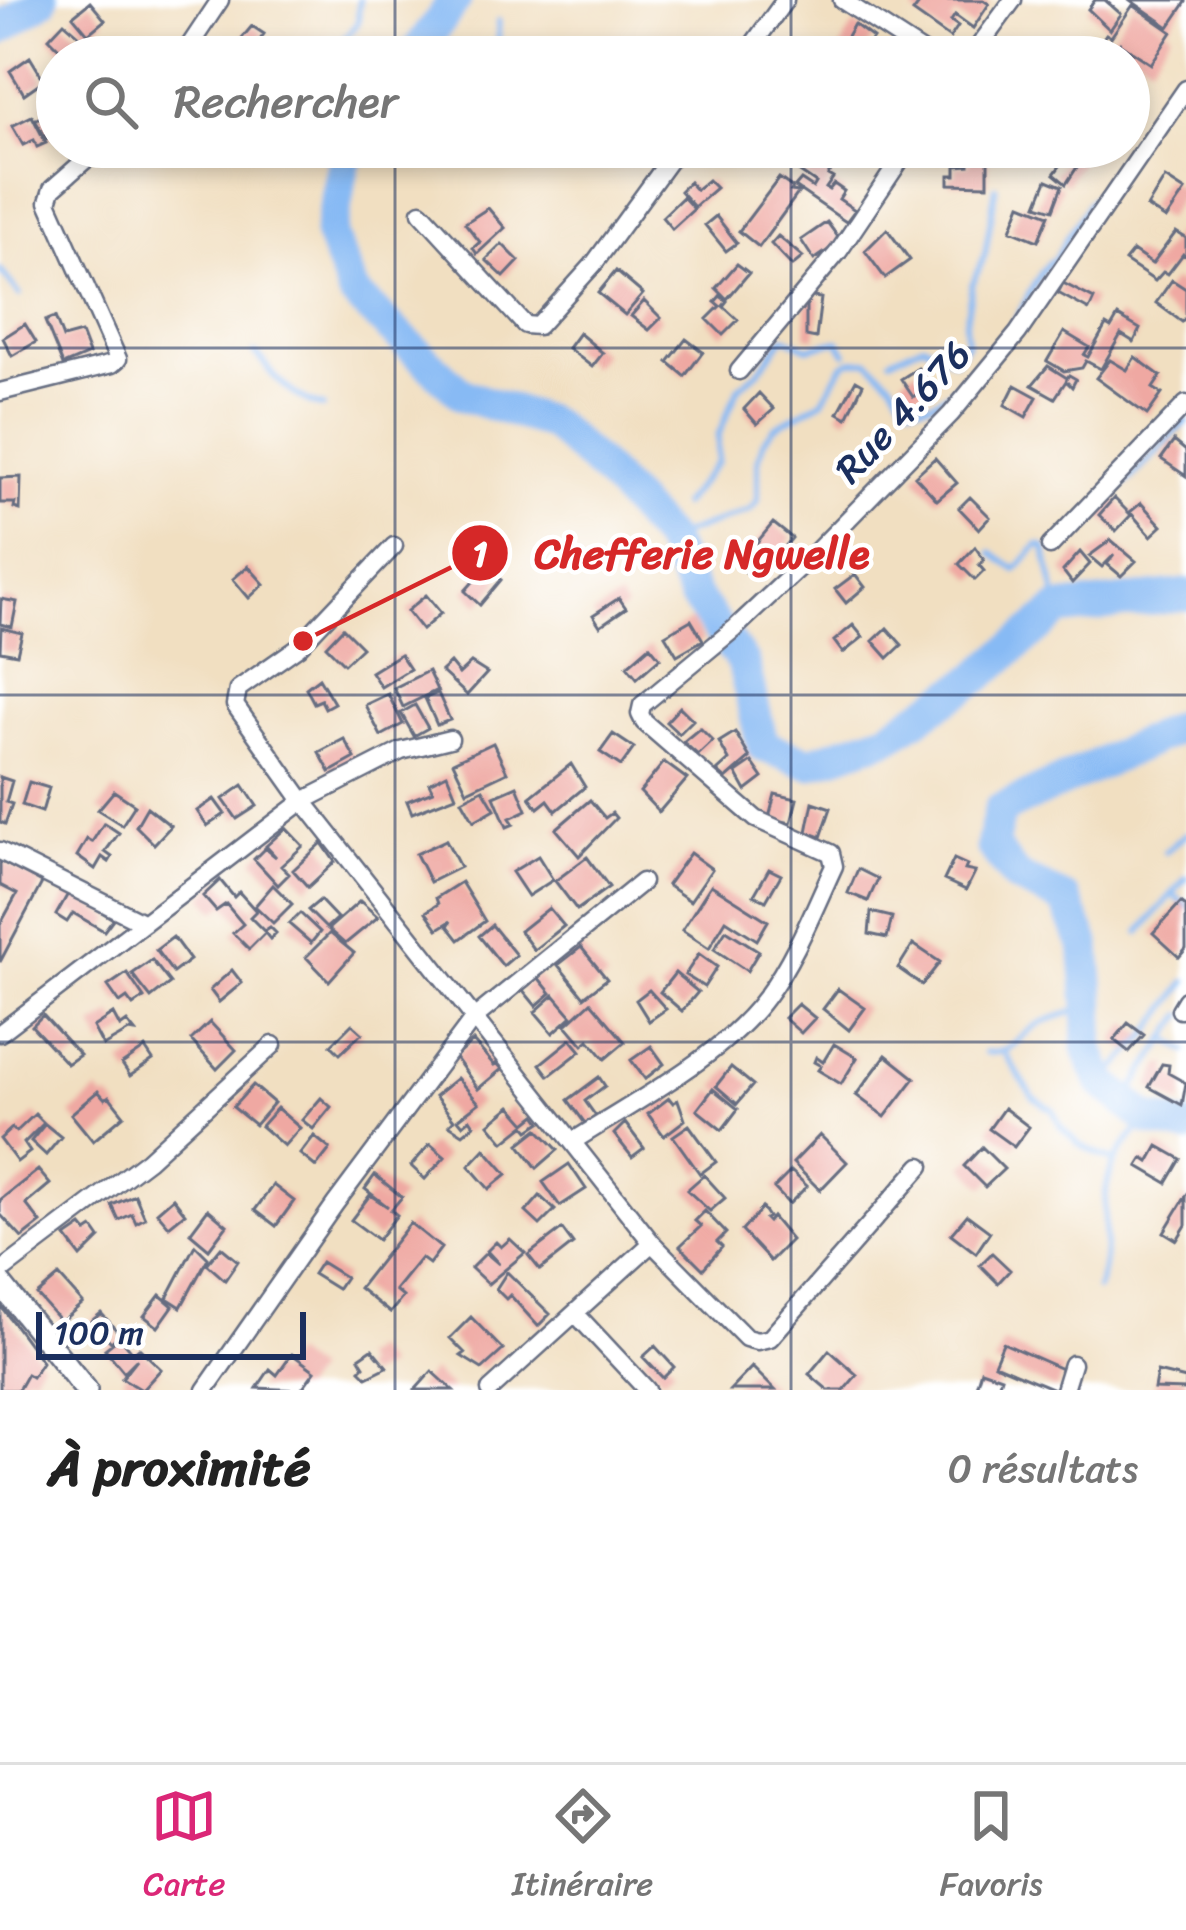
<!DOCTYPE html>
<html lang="fr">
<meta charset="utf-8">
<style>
body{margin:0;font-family:Sriracha,sans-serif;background:#f6f6f6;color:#222}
.scale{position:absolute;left:36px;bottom:30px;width:270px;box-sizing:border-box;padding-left:12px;border:6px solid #1b2f5e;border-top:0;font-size:33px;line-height:42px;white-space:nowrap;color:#1b2f5e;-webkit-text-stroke:9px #fff;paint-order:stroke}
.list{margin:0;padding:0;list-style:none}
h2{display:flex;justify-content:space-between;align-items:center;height:156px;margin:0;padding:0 48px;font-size:51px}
h2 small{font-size:39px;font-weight:400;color:#767676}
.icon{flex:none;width:66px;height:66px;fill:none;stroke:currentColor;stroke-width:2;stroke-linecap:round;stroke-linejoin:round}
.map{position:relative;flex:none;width:1186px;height:1390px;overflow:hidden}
.search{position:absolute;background:#fff;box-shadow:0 6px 18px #0003;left:36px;right:36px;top:36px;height:132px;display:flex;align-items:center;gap:30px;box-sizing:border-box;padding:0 42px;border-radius:66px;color:#767676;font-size:45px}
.sheet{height:372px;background:#fff}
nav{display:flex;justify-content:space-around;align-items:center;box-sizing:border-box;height:168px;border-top:3px solid #e0e0e0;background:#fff;font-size:33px;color:#767676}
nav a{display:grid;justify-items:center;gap:6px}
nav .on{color:#db2777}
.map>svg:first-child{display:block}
</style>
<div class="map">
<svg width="1186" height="1390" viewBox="0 0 1186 1390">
<rect width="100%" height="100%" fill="#fff"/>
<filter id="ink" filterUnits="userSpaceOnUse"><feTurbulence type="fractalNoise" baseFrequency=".00833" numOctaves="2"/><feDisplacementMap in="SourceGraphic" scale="24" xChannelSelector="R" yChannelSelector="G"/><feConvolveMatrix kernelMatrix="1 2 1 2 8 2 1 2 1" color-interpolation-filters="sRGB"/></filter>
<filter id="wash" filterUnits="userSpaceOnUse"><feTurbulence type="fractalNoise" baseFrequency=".004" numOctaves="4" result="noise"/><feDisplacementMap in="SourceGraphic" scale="48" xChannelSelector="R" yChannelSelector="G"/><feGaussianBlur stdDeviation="2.7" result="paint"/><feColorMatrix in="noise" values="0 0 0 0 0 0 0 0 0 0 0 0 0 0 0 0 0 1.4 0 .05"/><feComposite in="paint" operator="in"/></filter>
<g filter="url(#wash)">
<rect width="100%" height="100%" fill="#f1dfc1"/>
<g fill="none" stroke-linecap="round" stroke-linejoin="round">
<!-- stream -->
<path stroke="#87baf4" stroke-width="6" d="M498,21L499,57
M329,57L358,22L359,0
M580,147L581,148
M1087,204L1110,181
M1073,228L1086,207
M1056,257L1071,231
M0,270L20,295
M1010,330C1024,308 1035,275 1052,260
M254,353C265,359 265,367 273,375C289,391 301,401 323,407
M891,359L923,344L954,360L967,343L965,326L972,285L985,254L996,187
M1103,502L1131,479L1186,421
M682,505L718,461V436L739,387L759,371L784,337L808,348L838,341L846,353
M667,540L750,510L758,500V461L763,442L775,427L822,401L843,365L850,361H869L892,382L906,404C940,412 963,377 988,359
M992,553L1016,570L1038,545L1045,547L1059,610
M1165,852L1186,834
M1173,894L1186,906
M1140,932L1186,878
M1147,1036L1186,982
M1166,1038L1186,1051
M1158,1051L1183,1015
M985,1052C1015,1057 1019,1032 1043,1022C1058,1016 1075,1012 1090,1006
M1004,1052L1033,1097L1053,1110L1060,1126L1080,1145L1115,1162
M1102,1082L1146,1037
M1125,1102L1155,1055
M1097,1289C1113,1251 1098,1210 1110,1174C1117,1152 1133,1136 1147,1119"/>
<!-- river -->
<path stroke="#87baf4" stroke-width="33" d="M0,29L42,0
M413,57L455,0
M354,147L344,163L330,233L353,293L463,395L552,424L605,472L667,540L694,596L743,663L763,746L810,763L889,736L976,679L1059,610L1186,595
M1186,724L1000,810L992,846L1016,877L1065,900L1085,945L1090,1006L1088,1047L1102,1082L1147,1119L1186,1128"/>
</g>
<g id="blocks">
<!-- building -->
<path fill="#efa8a2" d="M922,0H983L989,4L973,28L955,15L951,21L958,26L950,38L913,12Z
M1095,0H1105L1121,14L1110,30L1088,9Z
M1130,0H1186V2L1169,27Z
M90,2L105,20L88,34L73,16Z
M1133,5L1172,32L1151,64L1120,43L1110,57H1090L1106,34L1111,37Z
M64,22L81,37L64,53L49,38Z
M854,24L873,38L860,57H835Z
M252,26L264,34L252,51L261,57H242L232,50Z
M30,57L44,80L24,94L10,71Z
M54,109L57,133L46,139L35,120Z
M32,116L46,143L37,147L34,140L23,145L12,126Z
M804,147H830L842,156L828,175L833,178L826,188L829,190L834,184L844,191L839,199L855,210L846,222L795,187L801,180L813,188L816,183L791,166Z
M1078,147L1075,155L1081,161L1066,184L1054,174L1069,154L1052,147Z
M988,151V185L949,184V175H956V166L969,165V152Z
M779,178L793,188L791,191L799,192L759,247L739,231Z
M1165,178L1185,191L1166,219L1147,207Z
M708,180L716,188L694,207L680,191L689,182L696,190Z
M1047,180L1062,186L1053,210L1037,205Z
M683,197L694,209L672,229L662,217Z
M1021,204L1049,215L1038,241L1011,230Z
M488,208L505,228L477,254L473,248L480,242L465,223Z
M716,216L737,243L726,251L705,225Z
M827,222L841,241L814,260L801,240Z
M887,229L910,260L885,278L865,251Z
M1176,232L1186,238V256L1183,254L1168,274L1163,272L1155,281L1125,261L1133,251L1152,264Z
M778,236L803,257L792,266L771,244Z
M502,244L519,261L504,277L486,260Z
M737,264L749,273L727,299L716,288Z
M616,271L643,294L625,315L598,293Z
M1172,280L1186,289V317L1182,322L1156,303Z
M1063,283L1094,299L1089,310L1058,293Z
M720,296L727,301L723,306L738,320L723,335L707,319L720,306L715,302Z
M812,297L821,298L816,338L806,336V306Z
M644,301L661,318L649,330L631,316Z
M1118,316L1140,329L1134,342L1121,334L1101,369L1086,361L1082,368L1064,371L1047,361L1064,332L1089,347L1084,355L1088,357L1106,325L1111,328Z
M55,317L63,338L81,333L89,354L63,365L45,321Z
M25,324L36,342L12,356L3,338Z
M579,333L603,353L592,367L568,348Z
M686,339L703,352L685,376L668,362Z
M1135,357L1161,376L1153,388L1162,394L1147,415L1096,378L1110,360L1127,370Z
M1048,366L1067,378L1069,375L1076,379L1072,387L1066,381L1055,398L1032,385Z
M918,368L930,386L913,397L901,379Z
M856,380L863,384L847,418L838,413Z
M1015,385L1037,397L1026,417L1005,405Z
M759,393L774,409L757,424L744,409Z
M1174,441L1186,451V476L1161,459Z
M935,458L957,483L937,500L915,476Z
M21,477L20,510L14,508L15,503H0V478Z
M970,497L990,517L979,529L959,508Z
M1114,498L1131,515L1116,531L1099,515Z
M1141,503L1162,526L1151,536L1130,512Z
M773,523L792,538L770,565L760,558L747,573L738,565Z
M1111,540L1136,561L1121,576L1107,564L1114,555L1102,567L1089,556Z
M975,547L984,560L979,565L984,571L975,580L959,564Z
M1080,552L1090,564L1072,583L1063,571Z
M248,566L264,584L249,598L233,579Z
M486,567L501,580L480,605L465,591Z
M855,574L865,587L846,603L835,589Z
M426,595L441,613L422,630L407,611Z
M619,598L626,608L600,626L593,615Z
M1,599L17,602L12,627L0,624Z
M691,620L703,640L677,655L665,635Z
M853,625L863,637L843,653L834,641Z
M1,628L22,633L17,654L0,651Z
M343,628L362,647L344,664L326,646Z
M887,628L902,645L888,658L873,641Z
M650,646L660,658L637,678L627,666Z
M400,654L410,669L381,687L371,672Z
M450,663L459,674L471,663L487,673L467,695L441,671Z
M428,671L437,690L403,707L394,688Z
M319,678L334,703L325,708L321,700L314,703L306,688Z
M438,693L450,720L437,725L425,698Z
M388,694L403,724L381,736L365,705Z
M415,705L428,728L414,736L401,713Z
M680,707L693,720L679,734L666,722Z
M700,728L713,741L698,755L683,742Z
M735,732L750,758L726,779L717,771L729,760L719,742Z
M613,734L634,748L621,766L600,752Z
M344,739L355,758L330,772L319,752Z
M493,743L507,772L467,791L453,762Z
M664,762L687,779L659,812L640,792Z
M752,762L763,778L746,791L736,773Z
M571,764L585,787L556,811L548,800L538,808L530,797Z
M447,774L456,796L412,813L407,801L433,791L429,783Z
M0,777L12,781L6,802L12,804L5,824L0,822Z
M29,782L49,788L42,812L22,805Z
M243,785L257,806L237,819L223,799Z
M517,786L527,810L510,818L514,824L507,827L494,796Z
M483,789L495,809L474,821L462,800Z
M114,791L135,805L122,825L98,810Z
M775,794L797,799L791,823L769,818Z
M214,799L225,814L207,826L197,811Z
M590,800L605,818L612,813L616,818L579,856L556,829Z
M813,802L831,808L821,837L807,832Z
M147,807L171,826L154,844L136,826Z
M104,823L119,833L105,852L112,857L109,862L102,857L95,869L77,856L87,839L92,842Z
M286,828L303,846L281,866L289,874L278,885L254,859L265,848L276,857L266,846Z
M446,840L460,867L430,882L416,854Z
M322,843L335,862L308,887L293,870Z
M690,853L712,869L690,901L667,885Z
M538,856L553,880L528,896L512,872Z
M587,857L609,887L577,910L555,881Z
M954,859L967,865L965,870L975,872L966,890L944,880Z
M0,861L42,883L0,962V925L17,894L0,885Z
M769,869L781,875L766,901L754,895Z
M858,869L878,879L868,901L848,893Z
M220,880L234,897L239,892L256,911L250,917L264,931L270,927L276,933L270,939L265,933L249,949L233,933L243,924L226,904L216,911L203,896Z
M461,882L485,921L459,940L448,926L451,921L438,929L426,912L438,904L436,898Z
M273,885L292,904L273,923L255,906Z
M711,885L768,921L757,940L726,920L709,948L682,930Z
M69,892L113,919L104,931L73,913L67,922L56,915Z
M320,900L337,918L326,928L308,910Z
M360,901L378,917L345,944L328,929Z
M1181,902L1186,906V949L1179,957L1153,933Z
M549,908L564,926L534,950L520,931Z
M871,912L892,917L887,938L869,934Z
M300,913L320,932L311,943L289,924Z
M492,925L516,955L503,966L479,936Z
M726,930L759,951L747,971L714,949Z
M330,933L354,953L329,981L306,957Z
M173,937L190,960L173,973L156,950Z
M913,944L940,962L922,985L898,968Z
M581,947L607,979L584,997L558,965Z
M699,954L717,967L704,987L685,975Z
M152,960L170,983L151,998L132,974Z
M232,970L242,983L219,1002L210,990Z
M127,973L144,998L133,1006L127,998L120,1003L108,986Z
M675,973L698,992L682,1011L660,992Z
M537,976L551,993L536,1006L522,989Z
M838,989L865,1008L849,1030L823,1009Z
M649,990L666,1009L649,1021L636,1000Z
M554,995L572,1016L553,1033L535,1012Z
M591,1002L625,1042L605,1059L589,1040L583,1045L566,1025Z
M798,1004L815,1018L801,1033L784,1018Z
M113,1014L120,1027L127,1022L135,1032L129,1031L103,1046L93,1027Z
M43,1015L80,1055L67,1064L32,1026Z
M210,1022L236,1050L217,1069L191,1040Z
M1128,1023L1144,1035L1129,1052L1114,1040Z
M352,1024L362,1033L340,1054L331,1045Z
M571,1039L581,1051L549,1076L540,1064Z
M473,1041L494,1065L497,1063L502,1069L478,1089L455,1057Z
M834,1044L857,1058L841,1084L818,1070L821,1066L814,1062L816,1057L823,1062Z
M651,1046L664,1064L645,1079L631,1060Z
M145,1048L153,1060L130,1076L122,1064Z
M886,1055L915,1078L885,1117L856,1095Z
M1162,1064L1169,1065L1168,1073L1186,1083L1182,1105L1149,1087Z
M731,1067L753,1085L737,1104L716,1086Z
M599,1077L605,1086L585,1101L598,1119L587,1126L568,1100Z
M457,1078L479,1103L458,1119L463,1125L470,1119L474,1125L463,1134L449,1125L454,1120L435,1096Z
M253,1085L274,1103L255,1125L233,1107Z
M713,1089L738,1109L722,1130L697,1110Z
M98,1091L105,1099L109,1096L124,1115L93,1141L71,1114Z
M321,1098L331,1107L313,1129L302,1120Z
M669,1098L673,1103L678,1100L685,1120L664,1136L648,1114Z
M511,1106L526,1123L536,1115L541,1122L529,1130L525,1125L504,1142L489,1124Z
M277,1108L300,1128L284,1146L261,1126Z
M1004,1108L1029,1127L1014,1147L989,1129Z
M35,1114L44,1123L24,1143L30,1152L17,1162L0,1139L12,1128L16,1132Z
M625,1123L644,1148L632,1157L614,1134Z
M45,1124L61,1137L46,1155L31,1141Z
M689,1125L716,1162L700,1174L673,1136Z
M538,1129L558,1150L537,1168L519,1144Z
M820,1135L847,1162L820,1190L793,1163Z
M314,1136L330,1149L316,1167L300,1154Z
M430,1144L445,1157L425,1179L411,1166Z
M1158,1146L1181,1159L1167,1183L1138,1166L1143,1158L1149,1162Z
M982,1147L1004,1169L985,1187L964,1166Z
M485,1149L507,1174L489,1189L469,1166Z
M569,1164L586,1189L560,1206L543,1182Z
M38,1170L50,1184L26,1204L41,1223L22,1238L0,1214V1200Z
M791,1171L807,1186L789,1204L774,1188Z
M375,1175L402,1197L391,1210L397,1215L378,1240L351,1220L370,1195L388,1207L365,1189Z
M704,1175L725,1198L710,1211L687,1190Z
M273,1185L294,1201L276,1226L255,1210Z
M135,1195L145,1218L136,1223L132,1214L119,1220L112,1205Z
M540,1196L555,1210L540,1225L526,1212Z
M1186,1196V1225L1177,1240L1164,1232Z
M173,1198L185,1213L169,1226L157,1212Z
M762,1208L768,1217L765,1219L768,1222L772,1217L791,1240L770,1261L742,1231Z
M208,1209L227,1225L209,1249L190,1233Z
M705,1211L726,1233L717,1242L722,1247L703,1269L680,1246L701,1226L695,1221Z
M967,1215L990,1232L976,1253L951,1234Z
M410,1223L441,1248L429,1264L421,1258L395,1290L403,1297L390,1313L359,1288Z
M82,1226L87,1232L93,1228L100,1238L81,1257L66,1237Z
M562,1229L573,1244L540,1270L528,1255Z
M510,1239L525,1253L488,1284L471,1268L486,1253L499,1264L487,1251L496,1242L501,1247Z
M195,1245L208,1258L181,1307L167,1298Z
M221,1247L238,1261L225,1280L207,1264Z
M992,1253L1010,1270L998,1283L980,1265Z
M321,1262L345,1277L337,1289L313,1274Z
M507,1272L550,1314L538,1326L510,1295L506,1299L496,1289Z
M59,1276L83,1303L61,1322L37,1295Z
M160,1295L173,1306L158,1327L144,1316Z
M0,1305L42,1362L32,1377L27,1374L18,1390H0Z
M101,1313L120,1334L111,1342L95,1325L92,1329L88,1324Z
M471,1317L503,1350L482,1369L461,1356L465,1353L450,1338Z
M120,1337L133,1353L139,1348L161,1369L142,1390L122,1378L137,1359L124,1372L105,1349Z
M1003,1343L1064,1370L1056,1390L994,1364Z
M655,1346L674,1367L663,1378L643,1357Z
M372,1349L387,1367L367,1377L360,1370L364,1366L359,1358Z
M829,1350L857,1375L844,1390H828L809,1374Z
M292,1354L315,1371L301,1390L257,1388L270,1369L277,1375Z
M752,1367L775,1390H730Z
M981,1370L1001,1377L997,1390H975Z
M432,1371L453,1390H415Z
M1157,1372L1186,1379V1390L1154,1389Z"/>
</g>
</g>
<g filter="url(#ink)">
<use href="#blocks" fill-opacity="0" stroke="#666d81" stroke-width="3"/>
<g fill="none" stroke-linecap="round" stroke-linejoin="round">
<defs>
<path id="minor" d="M842,0L930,57
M182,57L220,0
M744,57L785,0
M971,57L1013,0
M421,212L525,325L538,326L593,265L679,147
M739,371L839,251L909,147
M0,392L112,364L118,359L48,202L52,189L100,147
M394,546L298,647L238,689L235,705L303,801L652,1243L746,1338L757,1341L770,1338L921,1166
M1050,546L1186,404
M0,851L144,923
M1180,1010L1186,1000
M0,1033L303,801L401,751L450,739
M575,1140C636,1101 723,1056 766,997C795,958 814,909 834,866L831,853L756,819L644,722L640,714L642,705L734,629L813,555L951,414L1018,333L1186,89
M0,1272L148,1160L273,1045
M575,1313L647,1390
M205,1390L335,1204L474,1018L642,882
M490,1390L652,1243
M1064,1390L1072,1364"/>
<path id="tertiary" d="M0,1283L86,1390"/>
</defs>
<!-- minor casing -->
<use href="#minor" stroke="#666d81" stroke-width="21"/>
<!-- tertiary casing -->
<use href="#tertiary" stroke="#666d81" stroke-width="26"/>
<!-- minor -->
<use href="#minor" stroke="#fff" stroke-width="16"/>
<!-- tertiary -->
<use href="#tertiary" stroke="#fff" stroke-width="21"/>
</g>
</g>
<!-- grid -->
<path fill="none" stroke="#1b2f5e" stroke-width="3" stroke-opacity="0.55" d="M395,0V57M791,0V57M395,147V1390M791,147V1390M0,348H1186M0,695H1186M0,1042H1186"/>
<g text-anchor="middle" stroke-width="9" stroke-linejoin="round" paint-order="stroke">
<!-- street labels -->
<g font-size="39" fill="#1b2f5e" stroke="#fff">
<text transform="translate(902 411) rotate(-47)" y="14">Rue 4.676</text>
</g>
</g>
<!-- callouts -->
<path fill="none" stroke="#d62828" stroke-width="4.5" d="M303 641L480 553"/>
<g fill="#d62828" stroke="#fff" stroke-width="4.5">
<circle cx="303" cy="641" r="12"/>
<circle cx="480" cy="553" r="30"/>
</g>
<g font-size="36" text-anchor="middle" font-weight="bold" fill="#fff">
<text x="480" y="566">1</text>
</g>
<g font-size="42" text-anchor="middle" font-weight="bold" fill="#d62828" stroke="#fff" stroke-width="9" stroke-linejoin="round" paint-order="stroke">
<text x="702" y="568">Chefferie Ngwelle</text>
</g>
</svg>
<div class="scale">100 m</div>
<div class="search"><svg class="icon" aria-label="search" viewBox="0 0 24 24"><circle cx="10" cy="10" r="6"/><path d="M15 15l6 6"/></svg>Rechercher</div>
</div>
<section class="sheet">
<h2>À proximité<small>0 résultats</small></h2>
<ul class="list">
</ul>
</section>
<nav>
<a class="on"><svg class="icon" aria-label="map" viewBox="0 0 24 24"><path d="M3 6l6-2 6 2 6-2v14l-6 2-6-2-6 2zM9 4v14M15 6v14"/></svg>Carte</a>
<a><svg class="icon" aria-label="directions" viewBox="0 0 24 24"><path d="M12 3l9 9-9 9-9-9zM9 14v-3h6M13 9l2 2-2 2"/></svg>Itinéraire</a>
<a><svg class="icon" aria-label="saved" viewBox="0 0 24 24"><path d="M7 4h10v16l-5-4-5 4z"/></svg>Favoris</a>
</nav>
